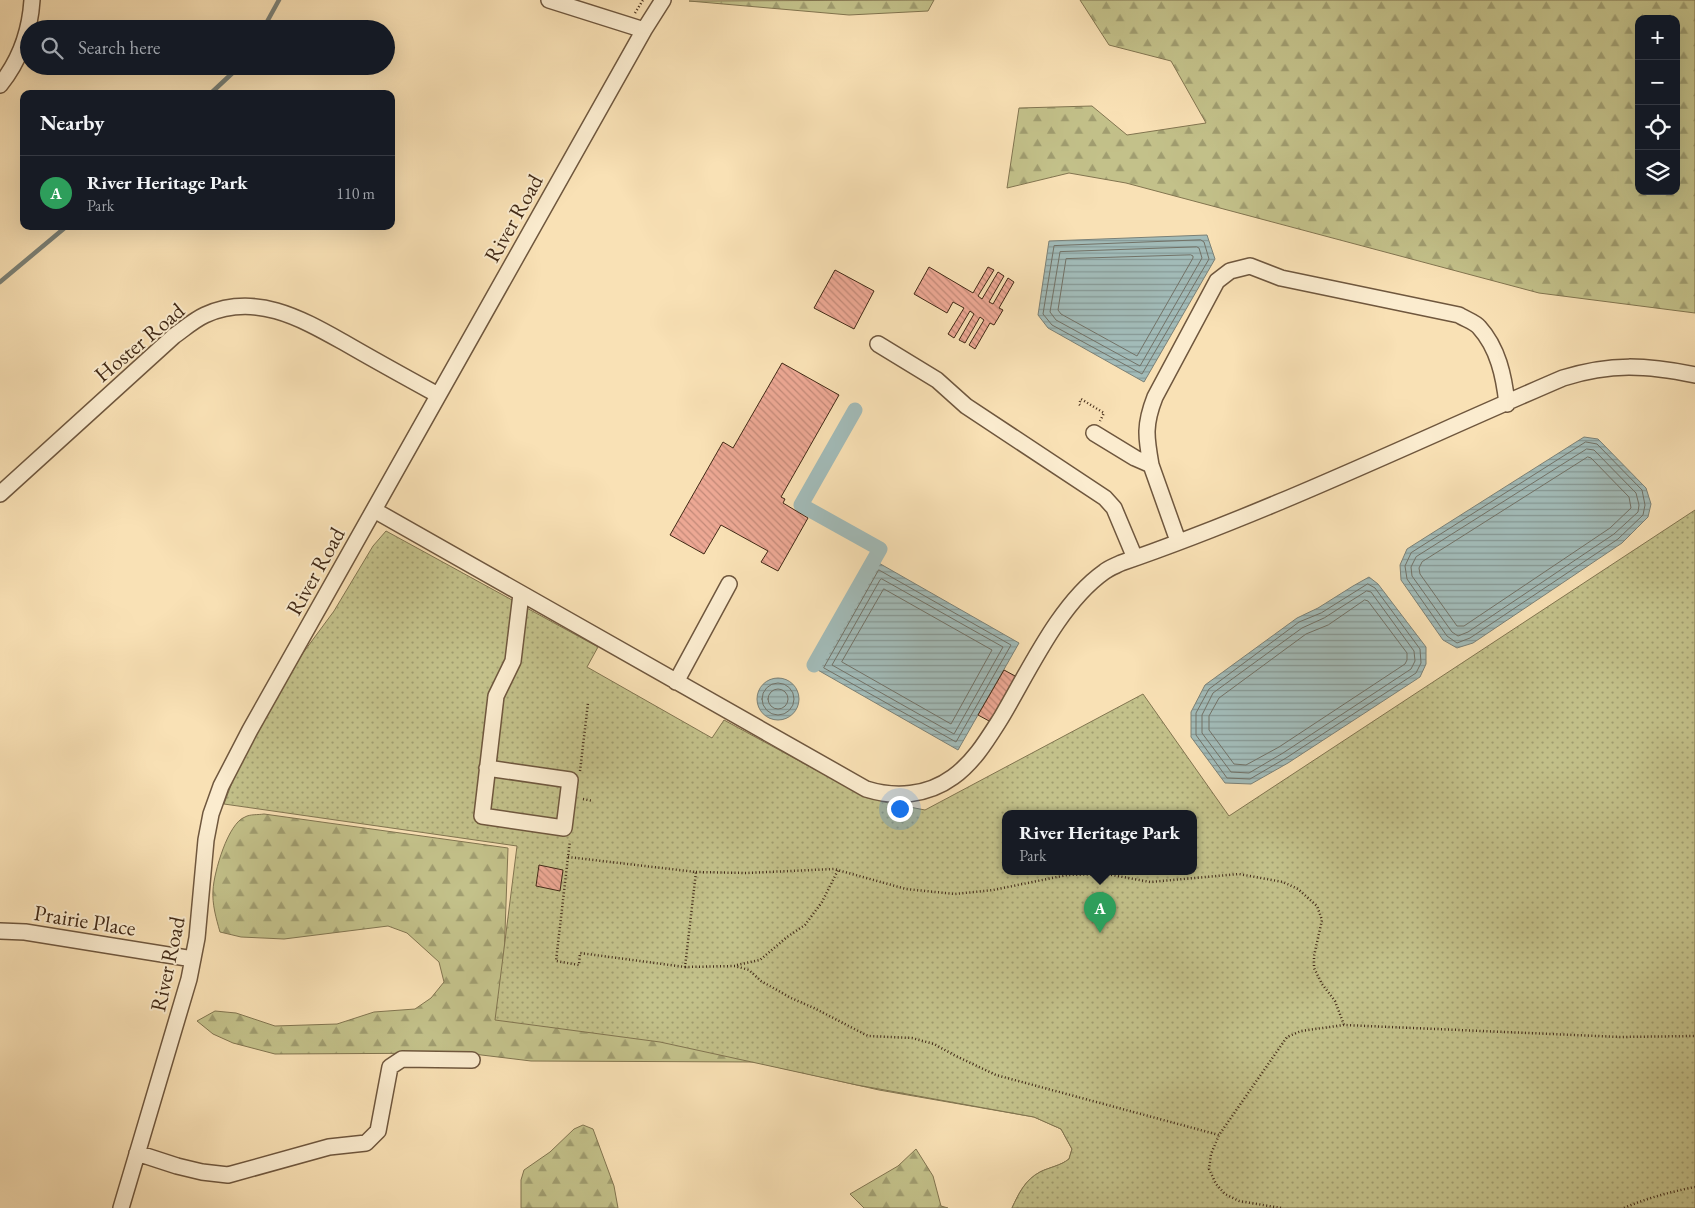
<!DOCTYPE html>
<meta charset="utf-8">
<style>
body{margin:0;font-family:"EB Garamond",serif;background:#242831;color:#f1f3f6}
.controls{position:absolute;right:15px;top:15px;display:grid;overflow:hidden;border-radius:10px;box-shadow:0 5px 20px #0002}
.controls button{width:45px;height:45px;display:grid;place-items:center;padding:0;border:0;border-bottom:1px solid #363941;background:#171b24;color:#f1f3f6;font:25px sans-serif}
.you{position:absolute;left:899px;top:808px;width:18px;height:18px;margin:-12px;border:4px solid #fff;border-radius:50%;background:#1a73e8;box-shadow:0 0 0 8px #1a73e833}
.badge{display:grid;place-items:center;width:32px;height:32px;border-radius:50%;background:#c59692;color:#fff;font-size:16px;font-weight:700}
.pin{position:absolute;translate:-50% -41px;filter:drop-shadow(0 1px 2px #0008)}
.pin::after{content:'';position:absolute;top:26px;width:18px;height:15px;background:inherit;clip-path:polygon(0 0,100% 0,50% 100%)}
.popup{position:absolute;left:1002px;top:810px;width:195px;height:65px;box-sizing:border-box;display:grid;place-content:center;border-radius:10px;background:#171b24;filter:drop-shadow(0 1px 4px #0005);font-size:16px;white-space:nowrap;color:#9ea1a6}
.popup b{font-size:19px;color:#f1f3f6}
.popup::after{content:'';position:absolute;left:50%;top:100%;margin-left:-10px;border:10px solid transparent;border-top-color:#171b24}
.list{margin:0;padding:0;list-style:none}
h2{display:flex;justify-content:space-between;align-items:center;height:65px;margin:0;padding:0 20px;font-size:21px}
h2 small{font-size:16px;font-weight:400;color:#9ea1a6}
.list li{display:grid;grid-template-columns:32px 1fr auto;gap:15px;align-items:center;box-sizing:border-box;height:75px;padding:0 20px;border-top:1px solid #363941}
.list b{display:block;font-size:19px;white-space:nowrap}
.list p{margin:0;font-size:16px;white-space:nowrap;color:#9ea1a6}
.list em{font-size:16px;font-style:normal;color:#9ea1a6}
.icon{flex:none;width:28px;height:28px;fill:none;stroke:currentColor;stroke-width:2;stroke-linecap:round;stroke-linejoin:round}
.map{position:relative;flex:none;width:1695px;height:1208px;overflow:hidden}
.search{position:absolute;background:#171b24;box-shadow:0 5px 20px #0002;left:20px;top:20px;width:375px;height:55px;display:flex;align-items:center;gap:12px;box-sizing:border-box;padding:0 18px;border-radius:28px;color:#9ea1a6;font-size:19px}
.panel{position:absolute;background:#171b24;box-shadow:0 5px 20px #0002;left:20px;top:90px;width:375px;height:140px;border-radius:10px}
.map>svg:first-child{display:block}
</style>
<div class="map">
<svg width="1695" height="1208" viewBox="0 0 1695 1208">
<defs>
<pattern id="forest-firs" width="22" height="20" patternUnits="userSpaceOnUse" patternTransform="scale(1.25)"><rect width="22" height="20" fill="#c3c18a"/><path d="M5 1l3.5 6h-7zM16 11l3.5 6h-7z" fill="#a09d70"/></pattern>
<pattern id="park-dots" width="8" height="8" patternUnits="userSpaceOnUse" patternTransform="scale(1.25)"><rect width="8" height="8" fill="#c3c18a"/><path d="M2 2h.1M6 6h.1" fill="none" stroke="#a09d70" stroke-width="1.8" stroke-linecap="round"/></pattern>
<pattern id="water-rules" width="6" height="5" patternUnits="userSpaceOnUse" patternTransform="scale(1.25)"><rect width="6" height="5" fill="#a2bbb8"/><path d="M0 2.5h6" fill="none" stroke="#869895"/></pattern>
<pattern id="building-back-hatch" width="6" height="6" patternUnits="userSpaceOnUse" patternTransform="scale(1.25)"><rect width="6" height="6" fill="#eda894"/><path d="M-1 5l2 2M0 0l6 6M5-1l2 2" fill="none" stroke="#c28978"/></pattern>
</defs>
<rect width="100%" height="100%" fill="#f9e1b5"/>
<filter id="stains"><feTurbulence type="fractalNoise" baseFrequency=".004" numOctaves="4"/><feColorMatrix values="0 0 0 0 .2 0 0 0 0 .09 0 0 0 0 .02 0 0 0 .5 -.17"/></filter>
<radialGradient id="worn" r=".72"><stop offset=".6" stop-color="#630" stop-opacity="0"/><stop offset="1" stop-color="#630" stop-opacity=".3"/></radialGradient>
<!-- forest -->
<path fill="url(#forest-firs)" stroke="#827550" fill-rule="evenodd" d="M934,0L928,11L849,15L689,1Z
M1080,0H1695V313L1539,293L1126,183L1069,173L1007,188L1019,108L1092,106L1127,135L1206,123L1171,61L1109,45ZM1639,19H1676V191H1639Z
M878,811L1006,814V872H1181L1695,1208H1012C1019,1193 1025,1180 1040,1172C1050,1167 1060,1166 1069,1159L1072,1149L1061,1129L1034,1117L879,1090L755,1062L531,1061L465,1053L275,1054L233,1043L213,1034L197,1021L215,1011L236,1013L275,1026L337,1024L374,1012L415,1009L431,998L444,982L439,962L407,933L388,926L284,939L241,937L220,932C216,918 212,904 213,890C214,872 228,823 245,817C250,814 258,815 264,814L508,848L502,1015Z
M583,1125L593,1129L614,1186L618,1208H521V1180L524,1170L550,1152L574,1129Z
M916,1149L933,1176L941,1206L948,1208H864L850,1194L898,1166Z"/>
<!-- park -->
<path fill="url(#park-dots)" stroke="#827550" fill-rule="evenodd" d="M1695,510V1208H1012C1019,1193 1025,1180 1040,1172C1050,1167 1060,1166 1069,1159L1072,1149L1061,1129L1034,1117L857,1085L660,1042L495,1020L517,846L224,804L233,780L243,759L300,657L334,611L373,546L386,531L598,647L587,667L712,738L724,720L849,788L884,802L925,810L1143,694L1229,816ZM1006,814H1194V872H1006Z"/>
<!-- water -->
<path fill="url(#water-rules)" stroke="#7b8177" d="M1207,235L1215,259L1144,382L1048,328L1038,315L1049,241Z
M1584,437L1598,439L1646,488L1651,504L1648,517L1622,543L1473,643L1457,648L1443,640L1401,580L1400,565L1407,549Z
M877,562L1019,643L958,750L816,669Z
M1369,577L1378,584L1426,647V664L1420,677L1288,763L1251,784L1225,783L1191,737V712L1205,685L1297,618L1318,608L1353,586Z
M757 699a21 21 0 1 1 42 0a21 21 0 1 1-42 0Z"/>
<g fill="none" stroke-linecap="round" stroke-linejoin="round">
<!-- shore -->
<path stroke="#727267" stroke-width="1" d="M1201,240L1204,242L1209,259L1142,374L1052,325L1043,314L1054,246Z
M1197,247L1199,248L1202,258L1140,366L1056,320L1050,312L1060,252Z
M1191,255L1193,256V258L1137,356L1061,314L1058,310L1066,259Z
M1586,442L1597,444L1642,490L1645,505L1643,515L1618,539L1470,638L1457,643L1447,636L1407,579L1405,566L1411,553Z
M1587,449L1594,450L1636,493L1639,505L1638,512L1614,534L1468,632L1458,636L1452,632L1412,576L1411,567L1416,557Z
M1588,457L1591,458L1629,497L1631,508L1610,528L1464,626H1457L1420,574L1419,568L1422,562Z
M879,570L1011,645L956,742L824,668Z
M882,579L1003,647L954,734L832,665L880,580Z
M1368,584L1375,588L1420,649L1421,663L1416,673L1286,758L1250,779L1227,778L1196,735V713L1209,689L1299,622L1321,613Z
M884,589L992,650L951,724L842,662Z
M1367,591L1371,592L1414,651L1415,661L1411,669L1283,753L1249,773L1231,772L1202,733V715L1213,693L1302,628L1324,618Z
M1365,600L1368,601L1407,653V660L1405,664L1279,747L1246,765L1234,764L1209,730V716L1219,698L1306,634L1328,625Z
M762 699a16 16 0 1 1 32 0a16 16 0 1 1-32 0Z
M768 699a10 10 0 1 1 20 0a10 10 0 1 1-20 0Z"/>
<!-- stream -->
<path stroke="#7b8177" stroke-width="4.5" d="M263,29L279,0
M210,94L240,66
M0,282L67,226"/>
<!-- canal -->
<path stroke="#a2bbb8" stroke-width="15" d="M814,665L880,549L801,505L855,410"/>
</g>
<!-- building -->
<path fill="url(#building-back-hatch)" stroke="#412916" d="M929,267L973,293L988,267L994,270L978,296L982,299L998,272L1004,276L989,302L993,304L1008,278L1014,282L999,308L1003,310L994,325L990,323L975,349L969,345L984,320L980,317L965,343L959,340L974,314L970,311L954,338L948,334L964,308L953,302L947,313L914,294Z
M835,270L874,291L854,329L814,308Z
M782,363L839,395L781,497L785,499L783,503L808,518L778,571L761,562L768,551L721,525L704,554L670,535L723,442L733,448Z
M1004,670L1017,677L991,722L978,715Z
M539,865L563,870L560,891L536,886Z"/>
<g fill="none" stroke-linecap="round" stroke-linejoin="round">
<defs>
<path id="minor" d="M549,0L644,30
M0,85C20,60 30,32 32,0
M878,344L937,380L966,406L1105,498L1114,508L1135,558
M1094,433L1135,458L1151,465L1178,541
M1151,465C1146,437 1144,425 1155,397L1217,281L1230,271L1250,266L1281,278L1459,315C1465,319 1475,322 1479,327C1498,348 1504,376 1507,404
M0,494L174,336C184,329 194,320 205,315C256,292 302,319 345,343C376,361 407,378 438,395
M374,510L866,789C895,798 927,796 953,777C974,762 987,740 1001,718C1029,671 1059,604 1104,572C1109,568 1115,566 1121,563C1272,511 1416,441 1563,378C1611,363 1646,365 1695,375
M676,682L729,584
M487,768L570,780L564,828L482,816L496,696L513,661L521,594
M0,931L25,932L193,959
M137,1153L177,1166L202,1172L228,1175L329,1147L366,1143L378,1131L390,1067L402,1059L472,1060
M121,1208L189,979L197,938L206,840L211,814L221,786L250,730L644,30L663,0"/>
</defs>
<!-- minor casing -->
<use href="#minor" stroke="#6f573e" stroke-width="18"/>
<!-- path -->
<path stroke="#412916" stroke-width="2.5" stroke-dasharray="1 2.5" stroke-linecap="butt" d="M635,13L643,0
M1080,405L1079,404L1081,399L1104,413L1100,421
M580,771L588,703
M583,799L593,801
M568,857L696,872L685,967L580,953L579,965L556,961L568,857L570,841
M696,872L746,873L834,869L906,889L955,894L993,890L1067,875L1107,874L1150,882L1239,874L1283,882L1298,889L1317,906L1322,920L1314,956V968L1322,984L1335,1001L1344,1025
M737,965L760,960L787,937L805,925L822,902L838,870
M685,967L735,966L749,970L761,981L791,998L814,1008L868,1036L912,1038L934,1044L954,1055L996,1075L1219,1135
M1281,1208L1239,1201L1225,1194L1216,1184L1209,1169L1211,1154L1219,1135L1287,1037L1301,1031L1344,1025L1620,1037L1695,1036
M1624,1208C1647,1198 1670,1192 1695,1187"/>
<!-- minor -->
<use href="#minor" stroke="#fbeccf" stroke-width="15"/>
</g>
<g text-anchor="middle" stroke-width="4" stroke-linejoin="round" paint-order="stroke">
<!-- street labels -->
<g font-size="22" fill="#412916" stroke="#fbeccf">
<text transform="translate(513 218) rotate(-61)" y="8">River Road</text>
<text transform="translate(139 342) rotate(-40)" y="8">Hoster Road</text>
<text transform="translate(315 571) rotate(-61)" y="8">River Road</text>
<text transform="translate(85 920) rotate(9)" y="8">Prairie Place</text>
<text transform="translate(167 964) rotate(-78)" y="8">River Road</text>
</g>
</g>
<rect width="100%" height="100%" filter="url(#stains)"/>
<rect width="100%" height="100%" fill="url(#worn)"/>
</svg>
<div class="controls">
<button>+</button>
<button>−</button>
<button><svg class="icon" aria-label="locate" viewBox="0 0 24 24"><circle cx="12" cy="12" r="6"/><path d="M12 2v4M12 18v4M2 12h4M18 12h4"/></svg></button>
<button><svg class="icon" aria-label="layers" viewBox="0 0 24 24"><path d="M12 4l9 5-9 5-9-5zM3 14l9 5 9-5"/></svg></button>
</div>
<div class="you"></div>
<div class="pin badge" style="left:1100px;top:933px;background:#2e9e5b">A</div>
<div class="popup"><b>River Heritage Park</b>Park</div>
<div class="search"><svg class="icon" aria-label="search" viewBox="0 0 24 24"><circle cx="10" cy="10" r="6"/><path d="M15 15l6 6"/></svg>Search here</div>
<section class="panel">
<h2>Nearby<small></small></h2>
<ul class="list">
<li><span class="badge" style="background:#2e9e5b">A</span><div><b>River Heritage Park</b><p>Park</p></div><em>110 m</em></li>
</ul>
</section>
</div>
